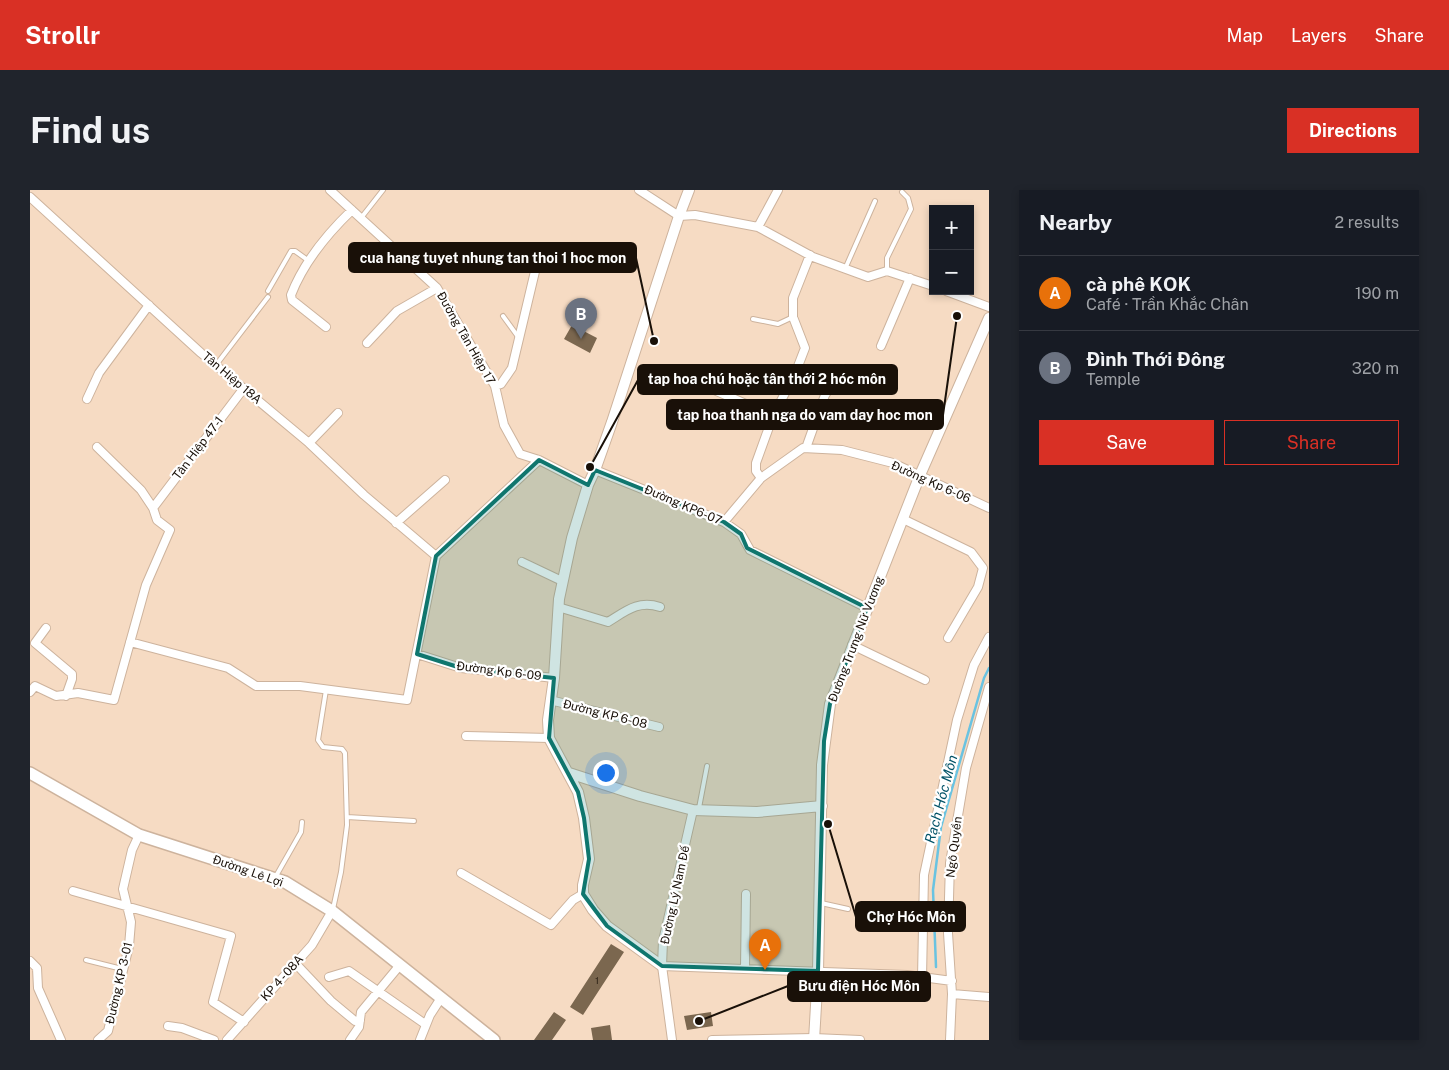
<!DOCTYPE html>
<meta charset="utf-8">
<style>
body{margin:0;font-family:"Public Sans",sans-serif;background:#20242c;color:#f1f3f6}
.controls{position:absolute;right:15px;top:15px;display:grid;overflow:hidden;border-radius:0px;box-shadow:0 2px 8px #0003}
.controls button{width:45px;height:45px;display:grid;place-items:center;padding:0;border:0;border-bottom:1px solid #363941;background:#171b24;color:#f1f3f6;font:25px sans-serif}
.you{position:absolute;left:575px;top:582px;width:18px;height:18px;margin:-12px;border:4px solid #fff;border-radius:50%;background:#1a73e8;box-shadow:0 0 0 8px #1a73e833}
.badge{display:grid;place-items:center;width:32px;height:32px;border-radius:50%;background:#d93025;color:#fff;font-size:16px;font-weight:700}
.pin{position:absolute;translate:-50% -41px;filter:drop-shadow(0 1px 2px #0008)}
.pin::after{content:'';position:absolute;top:26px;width:18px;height:15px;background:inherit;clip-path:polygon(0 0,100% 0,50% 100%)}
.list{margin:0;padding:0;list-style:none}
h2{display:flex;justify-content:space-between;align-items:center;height:65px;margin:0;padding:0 20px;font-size:21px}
h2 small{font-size:16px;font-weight:400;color:#9ea1a6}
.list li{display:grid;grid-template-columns:32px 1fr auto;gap:15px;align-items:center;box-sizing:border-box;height:75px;padding:0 20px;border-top:1px solid #363941}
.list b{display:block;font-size:19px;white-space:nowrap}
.list p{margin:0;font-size:16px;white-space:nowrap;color:#9ea1a6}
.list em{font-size:16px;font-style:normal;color:#9ea1a6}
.actions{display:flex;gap:10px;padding:15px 20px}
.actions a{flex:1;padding:11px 0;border:1px solid #d93025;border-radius:0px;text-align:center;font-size:18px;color:#d93025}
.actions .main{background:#d93025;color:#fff}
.map{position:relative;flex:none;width:959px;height:850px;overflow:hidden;border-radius:0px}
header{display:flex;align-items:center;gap:30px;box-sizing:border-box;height:70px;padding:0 25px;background:#d93025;color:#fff}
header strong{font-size:24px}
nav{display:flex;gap:28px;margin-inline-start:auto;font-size:18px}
.intro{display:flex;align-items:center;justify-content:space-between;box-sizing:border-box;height:120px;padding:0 30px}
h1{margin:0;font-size:35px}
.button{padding:12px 22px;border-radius:0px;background:#d93025;color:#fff;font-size:18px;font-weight:700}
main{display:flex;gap:30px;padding:0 30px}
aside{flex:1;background:#171b24;border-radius:0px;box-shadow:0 2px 8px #0003}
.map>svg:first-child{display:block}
</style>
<header>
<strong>Strollr</strong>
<nav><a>Map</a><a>Layers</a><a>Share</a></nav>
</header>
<div class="intro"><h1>Find us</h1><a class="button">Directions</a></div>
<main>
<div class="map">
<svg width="959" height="850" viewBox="0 0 959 850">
<rect width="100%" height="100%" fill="#f6dbc3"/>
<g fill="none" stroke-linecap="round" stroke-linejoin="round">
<!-- stream -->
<path stroke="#6ac3e1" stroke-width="2.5" d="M906,777L903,700L911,637L954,488L959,478"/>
</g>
<!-- building -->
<path fill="#7b674f" d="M542,135L567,148L560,163L534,149Z
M581,754L594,762L553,825L540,817Z
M524,822L536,830L522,850H504Z
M681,822L683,836L657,840L654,826Z
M580,835L582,850H563L561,838Z"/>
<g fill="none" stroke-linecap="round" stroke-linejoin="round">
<defs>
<path id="lane" d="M331,28L353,0
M815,79L845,11
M857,81V68L881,19L878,8L872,2
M238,101L261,61H265L279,71
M473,126L489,148
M723,129L748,134L763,127
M186,175L238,107
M688,202L696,178
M296,500L288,550L293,557L312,559L315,563L317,635L311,682L303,719
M669,618L677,576
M317,627L384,631
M246,686L271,642L272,632
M791,713L818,719
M864,732L893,737
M56,770L92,779"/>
<path id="street" d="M300,0L407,98L465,196L474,235L490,264L509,270L558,295
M609,0L649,26L665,25L728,37L783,67L838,87L857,81L903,96
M0,7L171,163L279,253L334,305L406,366
M728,37L748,0
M916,101L959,117
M296,137L262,110L261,105C273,74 298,43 322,20
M337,153L367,121L407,98
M851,156L880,88
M673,195L743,226
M465,196L471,194L482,178L507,73
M57,209L69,183L119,115
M279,253L308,223
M776,258L795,205L809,183H814L835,195
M565,280L694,332L711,344L720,360L837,418
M731,288L726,281V273L743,226L765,184L775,158L763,127V108L780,65
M123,318L214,198
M873,329L941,362L953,378L948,397L918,448
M694,332L731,288L773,258L812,260L863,273L959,318
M366,333L415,290
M492,372L532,391
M528,417L578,432C596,421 608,410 630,417
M16,438L5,453L42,484V489L36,506
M100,452L198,478L226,496H270L377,510L406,366L509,270
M822,455L895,490
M387,464L431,478L524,488
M0,502L5,496L26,506L48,503L84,510L116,395L140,340L127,330L123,318L111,300L67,257
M520,510L629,537
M436,546L519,548
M431,683L521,735L543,710L553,704
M43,701L201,746L183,812L214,832
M0,771L7,778L8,798L31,850
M265,773L301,811L325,831L330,830
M632,776L877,785L922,791
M715,778L716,704
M299,787L319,781L395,834
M892,788L894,685L927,530L944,475L959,447
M922,804L959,807
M138,836L152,838L184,850
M68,850L78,841L99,756L101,732L93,699L102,660L109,645
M197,850L282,755L302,721
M320,850L329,837L331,822L370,775
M390,850L400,825L411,808
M642,850L632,776L633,751L663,620
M682,850L784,848L830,850
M920,850L922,804L918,743L920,673L936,578L959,497"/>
<path id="secondary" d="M539,583L610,606L663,620L727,622L792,616
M632,776L577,736L563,720L553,704V695L559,669L554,628L548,602L519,548L518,530L524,488L529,409L542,348L558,295L565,280L582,232L649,26L659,0
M784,850L788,781L792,575L800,514L890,285L959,128"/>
<path id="primary" d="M0,583L109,645L255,692L302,721L464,850"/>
</defs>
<!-- lane casing -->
<use href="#lane" stroke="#cdb39d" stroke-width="6"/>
<!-- street casing -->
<use href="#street" stroke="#cdb39d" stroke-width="10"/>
<!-- secondary casing -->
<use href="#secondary" stroke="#cdb39d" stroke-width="12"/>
<!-- primary casing -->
<use href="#primary" stroke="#cdb39d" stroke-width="14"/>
<!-- lane -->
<use href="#lane" stroke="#fff" stroke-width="4"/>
<!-- street -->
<use href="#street" stroke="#fff" stroke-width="8"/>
<!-- secondary -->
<use href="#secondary" stroke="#fff" stroke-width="10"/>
<!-- primary -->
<use href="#primary" stroke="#fff" stroke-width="11"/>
</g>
<!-- marked area -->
<path fill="#0f766e" fill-opacity="0.2" stroke="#0f766e" stroke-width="4" stroke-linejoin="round" d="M509,270L558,295L565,280L694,332L711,344L717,358L837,418L800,514L794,551L788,781L632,776L577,736L553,704L559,669L554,628L548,602L519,548L524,488L431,478L387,464L406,366Z"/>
<g text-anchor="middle" stroke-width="4.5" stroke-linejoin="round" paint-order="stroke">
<!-- number labels -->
<g font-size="10" fill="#32261a">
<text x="567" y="794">1</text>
</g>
<!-- street labels -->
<g font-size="12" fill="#191008" stroke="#fff">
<text transform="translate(436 148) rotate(60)" y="4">Đường Tân Hiệp 17</text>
<text transform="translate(202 188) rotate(40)" y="4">Tân Hiệp 18A</text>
<text transform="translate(168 258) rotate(-53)" y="4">Tân Hiệp 47-1</text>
<text transform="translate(901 292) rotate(24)" y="4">Đường Kp 6-06</text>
<text transform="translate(653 315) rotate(23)" y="4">Đường KP6-07</text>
<text transform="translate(826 449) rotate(-69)" y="4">Đường Trưng Nữ Vương</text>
<text transform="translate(469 481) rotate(7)" y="4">Đường Kp 6-09</text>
<text transform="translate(575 524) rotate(14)" y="4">Đường KP 6-08</text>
<text transform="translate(924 657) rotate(-83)" y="4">Ngô Quyền</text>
<text transform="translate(218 681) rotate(19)" y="4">Đường Lê Lợi</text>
<text transform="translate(645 705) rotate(-78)" y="4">Đường Lý Nam Đế</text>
<text transform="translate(252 788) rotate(-48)" y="4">KP 4 - 08A</text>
<text transform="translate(89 793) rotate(-77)" y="4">Đường KP 3-01</text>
</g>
<!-- water labels -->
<g font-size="14" font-style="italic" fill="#005267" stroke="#fff">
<text transform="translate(911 609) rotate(-75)" y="5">Rạch Hóc Môn</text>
</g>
</g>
<!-- callouts -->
<path fill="none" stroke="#191008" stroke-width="2" d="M624 151L606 68M560 277L608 190M927 126L913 225M798 634L826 727M669 831L758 796"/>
<g fill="#191008" stroke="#fff" stroke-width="2">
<circle cx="624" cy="151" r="5"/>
<circle cx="560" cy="277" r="5"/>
<circle cx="927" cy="126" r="5"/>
<circle cx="798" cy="634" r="5"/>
<circle cx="669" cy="831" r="5"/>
</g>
<g fill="#191008" stroke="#191008" stroke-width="2">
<rect x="319" y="53" width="287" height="29" rx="5"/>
<rect x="608" y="175" width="259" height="29" rx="5"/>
<rect x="637" y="210" width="276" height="29" rx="5"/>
<rect x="826" y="712" width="109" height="29" rx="5"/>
<rect x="758" y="782" width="142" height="29" rx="5"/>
</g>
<g font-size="14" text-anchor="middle" font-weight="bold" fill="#fff">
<text x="463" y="73">cua hang tuyet nhung tan thoi 1 hoc mon</text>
<text x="737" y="194">tap hoa chú hoặc tân thới 2 hóc môn</text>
<text x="775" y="230">tap hoa thanh nga do vam day hoc mon</text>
<text x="881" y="732">Chợ Hóc Môn</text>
<text x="829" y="801">Bưu điện Hóc Môn</text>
</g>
</svg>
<div class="controls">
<button>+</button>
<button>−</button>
</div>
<div class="you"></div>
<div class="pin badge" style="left:735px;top:780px;background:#e8710a">A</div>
<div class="pin badge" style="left:551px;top:149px;background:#6b7280">B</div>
</div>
<aside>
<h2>Nearby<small>2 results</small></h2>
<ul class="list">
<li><span class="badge" style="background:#e8710a">A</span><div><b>cà phê KOK</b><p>Café · Trần Khắc Chân</p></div><em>190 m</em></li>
<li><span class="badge" style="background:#6b7280">B</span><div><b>Đình Thới Đông</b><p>Temple</p></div><em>320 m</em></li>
</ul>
<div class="actions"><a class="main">Save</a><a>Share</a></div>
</aside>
</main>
